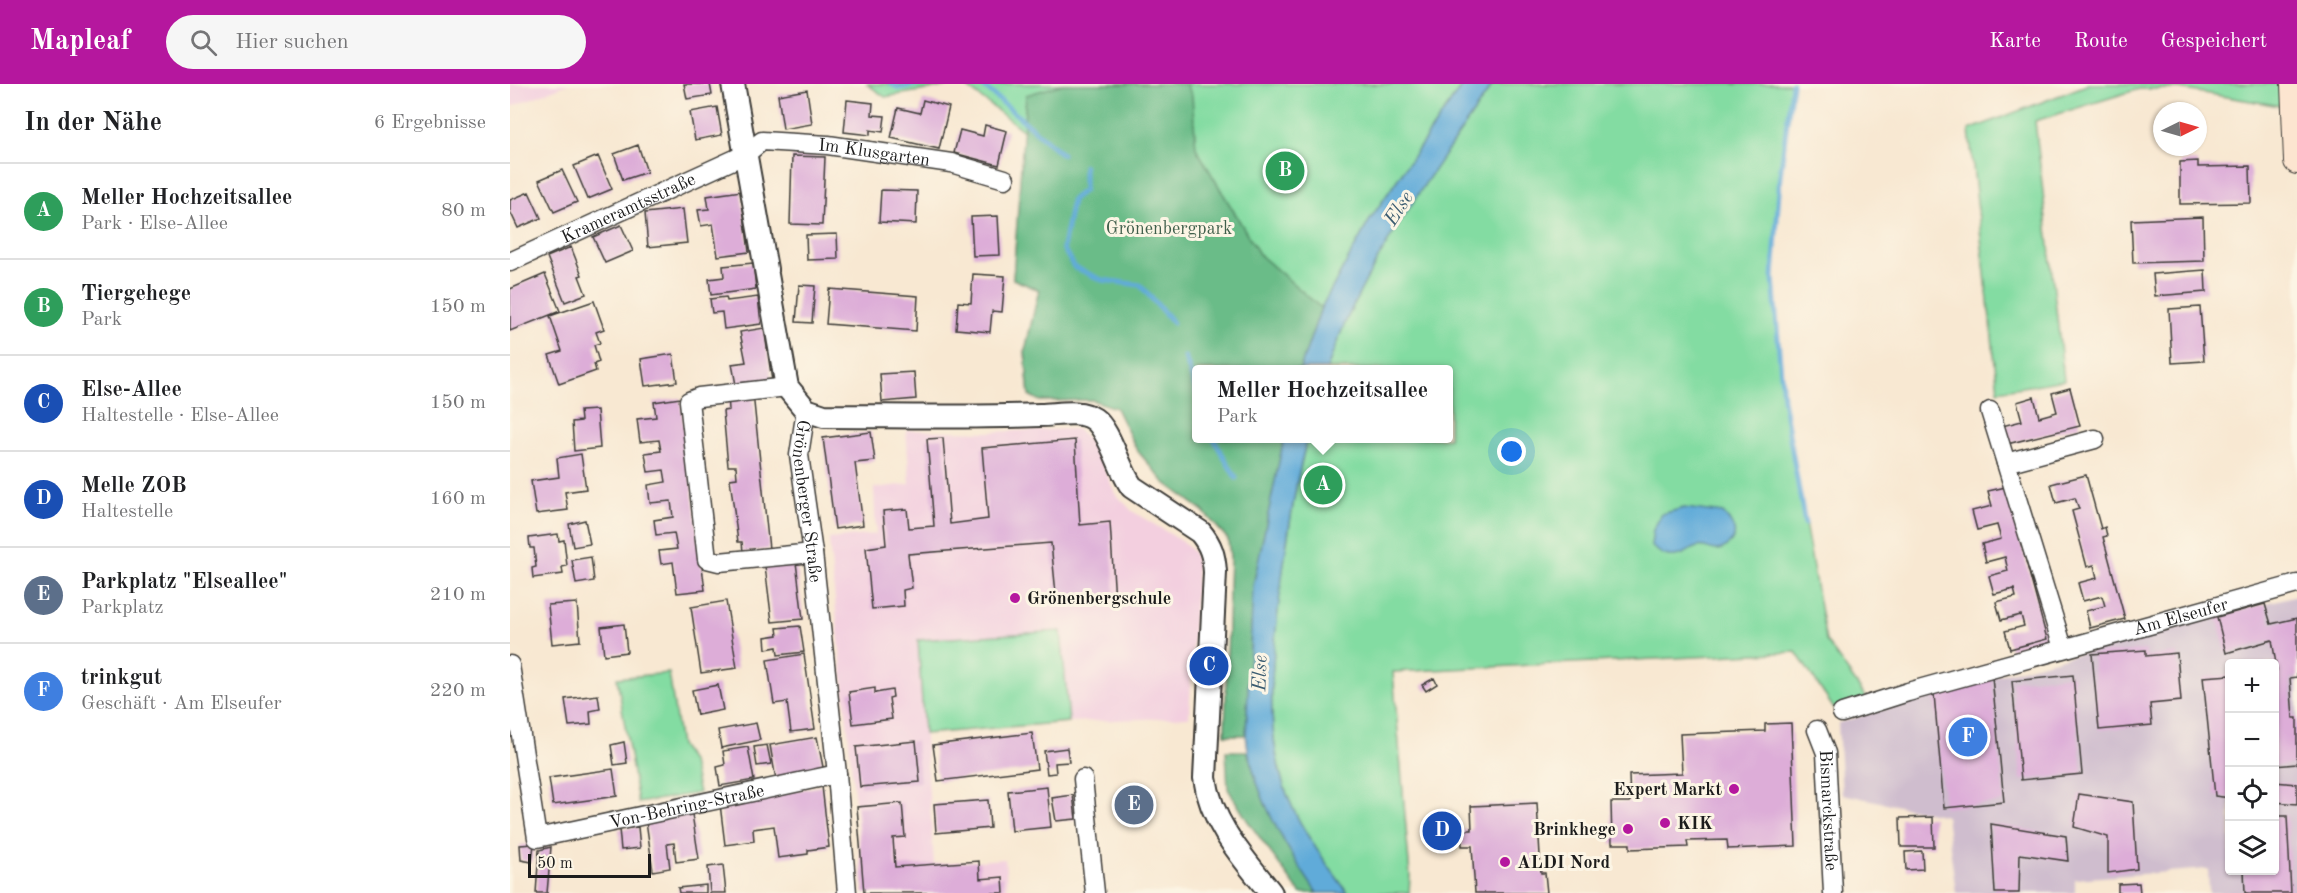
<!DOCTYPE html>
<html lang="de">
<meta charset="utf-8">
<style>
body{margin:0;font-family:"Old Standard TT",serif;background:#f6f6f6;color:#202124}
.controls{position:absolute;right:18px;bottom:18px;display:grid;overflow:hidden;border-radius:6px;box-shadow:0 2px 4px #0004}
.controls button{width:54px;height:54px;display:grid;place-items:center;padding:0;border:0;border-bottom:2px solid #e0e0e0;background:#fff;color:#202124;font:30px sans-serif}
.compass{position:absolute;left:1643px;top:18px;width:54px;height:54px;border-radius:50%;background:#fff;box-shadow:0 2px 4px #0004;rotate:85deg}
.scale{position:absolute;left:18px;bottom:15px;width:123px;box-sizing:border-box;padding-left:6px;border:3px solid #1c1c1c;border-top:0;font-size:16px;line-height:21px;white-space:nowrap;color:#1c1c1c;-webkit-text-stroke:4px #fcf5e5;paint-order:stroke}
.you{position:absolute;left:1002px;top:368px;width:21px;height:21px;margin:-15px;border:4px solid #fff;border-radius:50%;background:#1a73e8;box-shadow:0 0 0 9px #1a73e833}
.badge{display:grid;place-items:center;width:39px;height:39px;border-radius:50%;background:#b5179e;color:#fff;font-size:20px;font-weight:700}
.pin{position:absolute;translate:-50% -50%;border:3px solid #fff;box-shadow:0 2px 6px #0006}
.popup{position:absolute;left:682px;top:281px;width:261px;height:78px;box-sizing:border-box;display:grid;place-content:center;border-radius:6px;background:#fff;filter:drop-shadow(0 2px 4px #0005);font-size:20px;white-space:nowrap;color:#757577}
.popup b{font-size:22px;color:#202124}
.popup::after{content:'';position:absolute;left:50%;top:100%;margin-left:-12px;border:12px solid transparent;border-top-color:#fff}
.list{margin:0;padding:0;list-style:none}
h2{display:flex;justify-content:space-between;align-items:center;height:78px;margin:0;padding:0 24px;font-size:26px}
h2 small{font-size:20px;font-weight:400;color:#757577}
.list li{display:grid;grid-template-columns:39px 1fr auto;gap:18px;align-items:center;box-sizing:border-box;height:96px;padding:0 24px;border-top:2px solid #e0e0e0}
.list b{display:block;font-size:22px;white-space:nowrap}
.list p{margin:0;font-size:20px;white-space:nowrap;color:#757577}
.list em{font-size:20px;font-style:normal;color:#757577}
.icon{flex:none;width:33px;height:33px;fill:none;stroke:currentColor;stroke-width:2;stroke-linecap:round;stroke-linejoin:round}
.map{position:relative;flex:none;width:1787px;height:809px;overflow:hidden}
header{display:flex;align-items:center;gap:36px;box-sizing:border-box;height:84px;padding:0 30px;background:#b5179e;color:#fff}
header strong{font-size:28px}
nav{display:flex;gap:33px;margin-inline-start:auto;font-size:21px}
.search{width:420px;height:54px;background:#f6f6f6;display:flex;align-items:center;gap:15px;box-sizing:border-box;padding:0 21px;border-radius:33px;color:#757577;font-size:22px}
main{display:flex}
aside{flex:1;background:#fff}
.map>svg:first-child{display:block}
</style>
<header>
<strong>Mapleaf</strong>
<div class="search"><svg class="icon" aria-label="search" viewBox="0 0 24 24"><circle cx="10" cy="10" r="6"/><path d="M15 15l6 6"/></svg>Hier suchen</div>
<nav><a>Karte</a><a>Route</a><a>Gespeichert</a></nav>
</header>
<main>
<aside>
<h2>In der Nähe<small>6 Ergebnisse</small></h2>
<ul class="list">
<li><span class="badge" style="background:#2e9e5b">A</span><div><b>Meller Hochzeitsallee</b><p>Park · Else-Allee</p></div><em>80 m</em></li>
<li><span class="badge" style="background:#2e9e5b">B</span><div><b>Tiergehege</b><p>Park</p></div><em>150 m</em></li>
<li><span class="badge" style="background:#1a4fb4">C</span><div><b>Else-Allee</b><p>Haltestelle · Else-Allee</p></div><em>150 m</em></li>
<li><span class="badge" style="background:#1a4fb4">D</span><div><b>Melle ZOB</b><p>Haltestelle</p></div><em>160 m</em></li>
<li><span class="badge" style="background:#5c6f8a">E</span><div><b>Parkplatz &quot;Elseallee&quot;</b><p>Parkplatz</p></div><em>210 m</em></li>
<li><span class="badge" style="background:#3f7fe0">F</span><div><b>trinkgut</b><p>Geschäft · Am Elseufer</p></div><em>220 m</em></li>
</ul>
</aside>
<div class="map">
<svg width="1787" height="809" viewBox="0 0 1787 809">
<rect width="100%" height="100%" fill="#fcf5e5"/>
<filter id="ink" filterUnits="userSpaceOnUse"><feTurbulence type="fractalNoise" baseFrequency=".0167" numOctaves="2"/><feDisplacementMap in="SourceGraphic" scale="12" xChannelSelector="R" yChannelSelector="G"/><feConvolveMatrix kernelMatrix="1 2 1 2 8 2 1 2 1" color-interpolation-filters="sRGB"/></filter>
<filter id="wash" filterUnits="userSpaceOnUse"><feTurbulence type="fractalNoise" baseFrequency=".008" numOctaves="4" result="noise"/><feDisplacementMap in="SourceGraphic" scale="24" xChannelSelector="R" yChannelSelector="G"/><feGaussianBlur stdDeviation="1.35" result="paint"/><feColorMatrix in="noise" values="0 0 0 0 0 0 0 0 0 0 0 0 0 0 0 0 0 1.4 0 .05"/><feComposite in="paint" operator="in"/></filter>
<g filter="url(#wash)">
<rect width="100%" height="100%" fill="#f8e8d2"/>
<!-- built -->
<path fill="#f3cfdf" d="M0,0H58L0,23Z
M567,345L584,361L605,409L622,427L673,458L683,468L687,481L679,633L559,638L551,547L408,556L424,780L495,775L498,809H354L319,455L366,450L364,404L400,400L396,346L476,348Z"/>
<!-- industrial -->
<path fill="#cfbdce" fill-rule="evenodd" d="M1787,511V809H1699L1698,785L1565,795V809H1446L1436,732L1332,710L1328,639L1482,593ZM1720,580H1764V786H1720Z"/>
<!-- green -->
<path fill="#83dca2" stroke="#507c5f" stroke-width="1.5" d="M357,0H451L375,13Z
M453,0H953L861,134L811,224L790,285L687,286V354L774,355L743,502L736,651H715L720,473L718,455L693,427L654,398L627,366L606,324L582,316L530,317L519,311L515,267L529,206L503,195L515,48Z
M983,0H1282L1270,92L1263,194L1273,315L1316,557L1358,616L1324,625L1286,568L883,588L900,792L899,809H838C813,776 785,739 773,699C754,634 763,565 771,499C778,450 785,402 797,355L939,354V286L817,285C852,181 922,91 983,0Z
M1579,0H1772L1771,22L1669,5H1629L1525,37L1554,296L1488,307L1459,46Z
M551,547L559,638L414,650L408,556Z
M159,589L170,661L182,679L189,709L128,719L107,594Z"/>
<!-- forest -->
<path fill="#6abc88" stroke="#436c52" stroke-width="1.5" d="M553,0H676L682,12L686,64L749,170L811,224L790,285L687,286V354L774,355L743,502L736,651H715L720,473L718,455L693,427L654,398L627,366L606,324L582,316L530,317L519,311L515,267L529,206L503,195L516,11Z
M716,667H737L755,720L807,809H790L737,736L718,705Z"/>
<!-- water -->
<path fill="#61abd9" stroke="#3e647a" stroke-width="1.5" d="M953,0H983C922,91 852,181 817,285H790L811,224L861,134Z
M774,354L797,355C785,400 778,447 772,494C764,562 753,633 773,699C785,739 814,776 838,809H807C775,763 742,708 736,651L743,502Z
M1174,424L1213,429C1222,439 1231,450 1218,461C1215,464 1210,466 1205,466C1199,465 1194,461 1187,463C1183,464 1179,467 1175,469C1160,476 1152,471 1141,462L1143,446L1152,430Z"/>
<g fill="none" stroke-linecap="round" stroke-linejoin="round">
<!-- stream -->
<path stroke="#61abd9" stroke-width="5" d="M381,0L389,4L408,0
M471,0L552,70
M1282,0L1270,92L1263,194L1273,315L1295,440
M574,82V106L562,116L553,164L564,183L592,196L630,201L663,239
M675,273L687,310
M703,354L726,394"/>
</g>
<g id="blocks">
<!-- building -->
<path fill="#ddadd8" d="M174,0H200L202,11L177,15Z
M297,6L302,40L273,45L268,11Z
M337,16L363,19L362,31L375,32L373,48L360,46V51L334,48Z
M413,16L439,23L429,65L381,54L388,24L410,29Z
M207,23L212,51L185,56L180,28Z
M475,41L497,47L489,81L444,69L450,46L473,52Z
M128,61L137,88L113,96L104,70Z
M88,72L102,105L78,115L64,82Z
M282,72L315,73L312,141L280,140Z
M1688,77V83L1740,82L1741,119L1670,120V78Z
M52,86L67,118L44,128L29,96Z
M371,106L407,107L406,140L369,138Z
M231,107L239,168L208,172L203,140L191,142L188,126L199,125L197,112Z
M19,108L31,134L8,144L0,127V116Z
M173,125L177,159L138,163L135,129Z
M488,132L490,171L463,172L461,133Z
M1693,133L1694,177L1623,179L1621,136Z
M111,141L123,167L95,179L83,153Z
M327,150L328,175L297,176L296,151Z
M61,163L72,191L69,192L76,210L55,218L37,173Z
M243,179L246,205L201,211L199,195L214,193L213,182Z
M1695,186L1696,208L1645,212L1643,190Z
M35,190L50,227L0,247V205Z
M463,190L495,192L492,228L482,227L480,248L446,245L448,218L461,219Z
M289,201L305,202L302,239L286,238Z
M319,205L408,212L406,247L316,240Z
M216,213L217,217L248,213L251,240L214,245L212,228L202,229L200,215Z
M84,217L94,245L86,248L90,259L84,261L89,278L84,280L86,287L49,300L39,271L52,267L40,232Z
M1690,223L1694,277L1662,279L1659,225Z
M254,244L262,297L226,301L222,280L236,278L230,248Z
M163,270L167,298L135,302L131,275Z
M404,288L406,315L372,318L370,290Z
M1560,304L1570,342L1497,360L1492,342L1512,337L1507,318L1524,313L1529,333L1547,328L1542,309Z
M243,309L259,465L233,468L232,458H228L220,395L227,394L226,382H218L213,327L219,326L218,312Z
M170,314L195,506L167,509L163,478L151,480L149,467L167,465L164,449L146,451L144,436L163,433L161,417L140,419L138,401L156,398L154,386L138,388L135,369L151,367L149,356L130,358L127,335L146,333L144,318Z
M87,326L90,364L64,367L62,338L71,337L70,327Z
M361,348L365,377L345,379L353,441L325,445L313,354Z
M433,354L440,440L478,435L472,364L565,356L570,441L600,438L605,516L547,520L541,459L398,470L402,504L393,506L394,522L362,525L356,464L376,461L373,427L397,425L399,444L424,442L417,355Z
M71,370L76,405L55,408L58,426L26,430L21,397L49,393L47,374Z
M1576,391L1591,445L1595,443L1597,452L1593,453L1615,535L1580,544L1576,527L1595,522L1592,512L1573,517L1568,499L1587,494L1584,481L1577,483L1562,427L1569,425L1565,414L1546,419L1541,400Z
M1496,403L1537,555L1500,565L1495,547L1514,542L1511,531L1491,536L1486,518L1506,513L1504,505L1484,510L1479,492L1498,487L1495,473L1476,478L1472,460L1491,455L1487,441L1467,446L1462,427L1482,422L1478,407Z
M75,436L80,460L63,463L59,440Z
M48,450L49,457L54,456L57,482L52,483L53,490L23,494L22,484L26,483L24,464H20L19,454Z
M81,473L84,497L66,500L62,476Z
M286,478L293,535L262,538L255,482Z
M216,517L227,584L191,589L181,523Z
M67,519L70,557L42,560L38,521Z
M1755,520L1761,540L1787,534V593L1780,594L1783,634H1787V680L1764,682V586H1767L1762,556L1716,569L1707,533Z
M114,540L117,568L94,571L91,543Z
M290,542L294,568L268,571L267,563L256,565L255,553L268,551L267,544Z
M1636,566V572L1667,569L1671,617L1640,620L1642,641L1589,646L1582,570Z
M294,570L305,645L281,648L277,618L264,620L257,576Z
M1563,591L1572,690L1511,696L1502,597Z
M1720,591V714L1705,712L1693,593Z
M1482,593L1494,718L1434,724L1424,610Z
M924,594L927,600L916,607L912,601Z
M208,601L213,626L187,631L182,606Z
M365,604V609L382,606L383,613L379,614L382,635L343,640L339,608Z
M88,611L90,625L80,627L81,640L59,642L55,615Z
M246,639L250,656L211,664L208,646Z
M1281,639L1286,762L1218,765L1217,756L1177,757L1178,763L1120,765V760H1102L1101,718H1120L1119,691L1172,689L1170,650L1255,647V640Z
M522,649L527,685L428,697L423,661Z
M307,653L314,688L266,696L260,661Z
M406,657L410,698L350,703L346,663Z
M114,658L117,679L104,681L101,661Z
M257,661L261,680L247,682L244,663Z
M238,663L244,696L210,702L207,683L215,681L213,667Z
M557,664L559,678L545,679L546,689L537,690L534,667Z
M103,685L107,712L43,721L39,694Z
M1764,698L1787,700V720L1764,718Z
M312,702L319,763L298,766V770L268,774L264,742L243,745L244,757L215,761L210,720Z
M537,703L541,743L502,747L498,707Z
M1569,710L1623,718L1627,785L1598,789V753L1564,743Z
M563,711L566,735L546,737L542,714Z
M478,716L480,744L426,749L424,720Z
M392,719L395,753L383,754L385,783L469,777L470,795L493,793L494,809H354L347,723Z
M1027,719L1031,789H1035L1037,809H965L962,762H952L951,746H962L961,722Z
M182,730L189,775L166,778L164,759L157,760L160,784L143,787L136,737Z
M1764,732H1777L1781,809H1735L1734,786H1764Z
M1423,733L1424,763H1391L1390,734Z
M1481,740L1556,752L1558,777L1510,770L1509,809H1485Z
M128,743L130,764L111,766L109,745Z
M24,760L22,778L11,776L10,761Z
M41,763L37,809H26L29,766Z
M1412,767L1413,785L1396,786L1395,768Z
M213,781L216,809H200L198,783Z
M1629,799L1630,809H1608V800Z
M196,801V809H169L168,804Z"/>
</g>
</g>
<g filter="url(#ink)">
<use href="#blocks" fill-opacity="0" stroke="#3d3b37" stroke-width="1.5"/>
<g fill="none" stroke-linecap="round" stroke-linejoin="round">
<defs>
<g id="minor">
<path id="s1" d="M0,178L236,70L252,57L318,61L441,79L495,95"/>
<path d="M277,303L189,313L179,317L197,475L209,478L303,469"/>
<path id="s2" d="M296,326L289,371L303,469L327,690L337,809"/>
<path d="M1480,327L1553,564"/>
<path d="M1496,379L1585,355"/>
<path id="s3" d="M0,581L27,754L327,690"/>
<path id="s4" d="M1332,629L1398,608L1787,500"/>
<path id="s5" d="M1307,646L1316,669L1323,809"/>
<path d="M573,695L585,809"/>
</g>
<path id="tertiary" d="M223,0L277,303L296,326L314,332C386,332 458,334 530,331C546,331 570,325 584,335C600,346 609,386 622,403L690,448C701,461 704,472 705,488L695,694C701,739 733,774 761,809"/>
<path id="secondary" d="M1784,0L1787,77"/>
</defs>
<!-- minor casing -->
<use href="#minor" stroke="#3d3b37" stroke-width="21"/>
<!-- tertiary casing -->
<use href="#tertiary" stroke="#3d3b37" stroke-width="26"/>
<!-- secondary casing -->
<use href="#secondary" stroke="#3d3b37" stroke-width="28"/>
<!-- minor -->
<use href="#minor" stroke="#fff" stroke-width="18"/>
<!-- tertiary -->
<use href="#tertiary" stroke="#fff" stroke-width="22"/>
<!-- secondary -->
<use href="#secondary" stroke="#fce5d0" stroke-width="26"/>
</g>
</g>
<!-- markers -->
<g fill="#b5179e" stroke="#fcf5e5" stroke-width="2">
<circle cx="505" cy="514" r="6"/>
<circle cx="1224" cy="705" r="6"/>
<circle cx="1155" cy="739" r="6"/>
<circle cx="1118" cy="745" r="6"/>
<circle cx="995" cy="778" r="6"/>
</g>
<g text-anchor="middle" stroke-width="6" stroke-linejoin="round" paint-order="stroke">
<!-- street labels -->
<g font-size="18" fill="#1c1c1c" stroke="#fcf5e5">
<text dy="6" stroke="none"><textPath href="#s1" startOffset="393">Im Klusgarten</textPath></text>
<text dy="6" stroke="none"><textPath href="#s1" startOffset="130">Krameramtsstraße</textPath></text>
<text dy="6" stroke="none"><textPath href="#s2" startOffset="92">Grönenberger Straße</textPath></text>
<text dy="6" stroke="none"><textPath href="#s4" startOffset="352">Am Elseufer</textPath></text>
<text dy="6" stroke="none"><textPath href="#s3" startOffset="328">Von-Behring-Straße</textPath></text>
<text dy="6" stroke="none"><textPath href="#s5" startOffset="82">Bismarckstraße</textPath></text>
</g>
<!-- park labels -->
<g font-size="18" fill="#405f4b" stroke="#fcf5e5">
<text x="659" y="150">Grönenbergpark</text>
</g>
<!-- poi labels -->
<g font-size="18" font-weight="bold" fill="#1c1c1c" stroke="#fcf5e5" text-anchor="start">
<text x="517" y="520">Grönenbergschule</text>
<text x="1212" y="711" text-anchor="end">Expert Markt</text>
<text x="1167" y="745">KIK</text>
<text x="1106" y="751" text-anchor="end">Brinkhege</text>
<text x="1007" y="784">ALDI Nord</text>
</g>
<!-- water labels -->
<g font-size="20" font-style="italic" fill="#3b5c71" stroke="#fcf5e5">
<text transform="translate(888 124) rotate(-57)" y="7">Else</text>
<text transform="translate(749 589) rotate(-88)" y="7">Else</text>
</g>
</g>
</svg>
<div class="controls">
<button>+</button>
<button>−</button>
<button><svg class="icon" aria-label="locate" viewBox="0 0 24 24"><circle cx="12" cy="12" r="6"/><path d="M12 2v4M12 18v4M2 12h4M18 12h4"/></svg></button>
<button><svg class="icon" aria-label="layers" viewBox="0 0 24 24"><path d="M12 4l9 5-9 5-9-5zM3 14l9 5 9-5"/></svg></button>
</div>
<svg class="compass" viewBox="-18 -18 36 36"><path d="M0-13l5 13h-10z" fill="#e53935"/><path d="M0 13l5-13h-10z" fill="#757577"/></svg>
<div class="scale">50 m</div>
<div class="you"></div>
<div class="pin badge" style="left:813px;top:401px;background:#2e9e5b">A</div>
<div class="popup"><b>Meller Hochzeitsallee</b>Park</div>
<div class="pin badge" style="left:775px;top:87px;background:#2e9e5b">B</div>
<div class="pin badge" style="left:699px;top:582px;background:#1a4fb4">C</div>
<div class="pin badge" style="left:932px;top:747px;background:#1a4fb4">D</div>
<div class="pin badge" style="left:624px;top:721px;background:#5c6f8a">E</div>
<div class="pin badge" style="left:1458px;top:653px;background:#3f7fe0">F</div>
</div>
</main>
